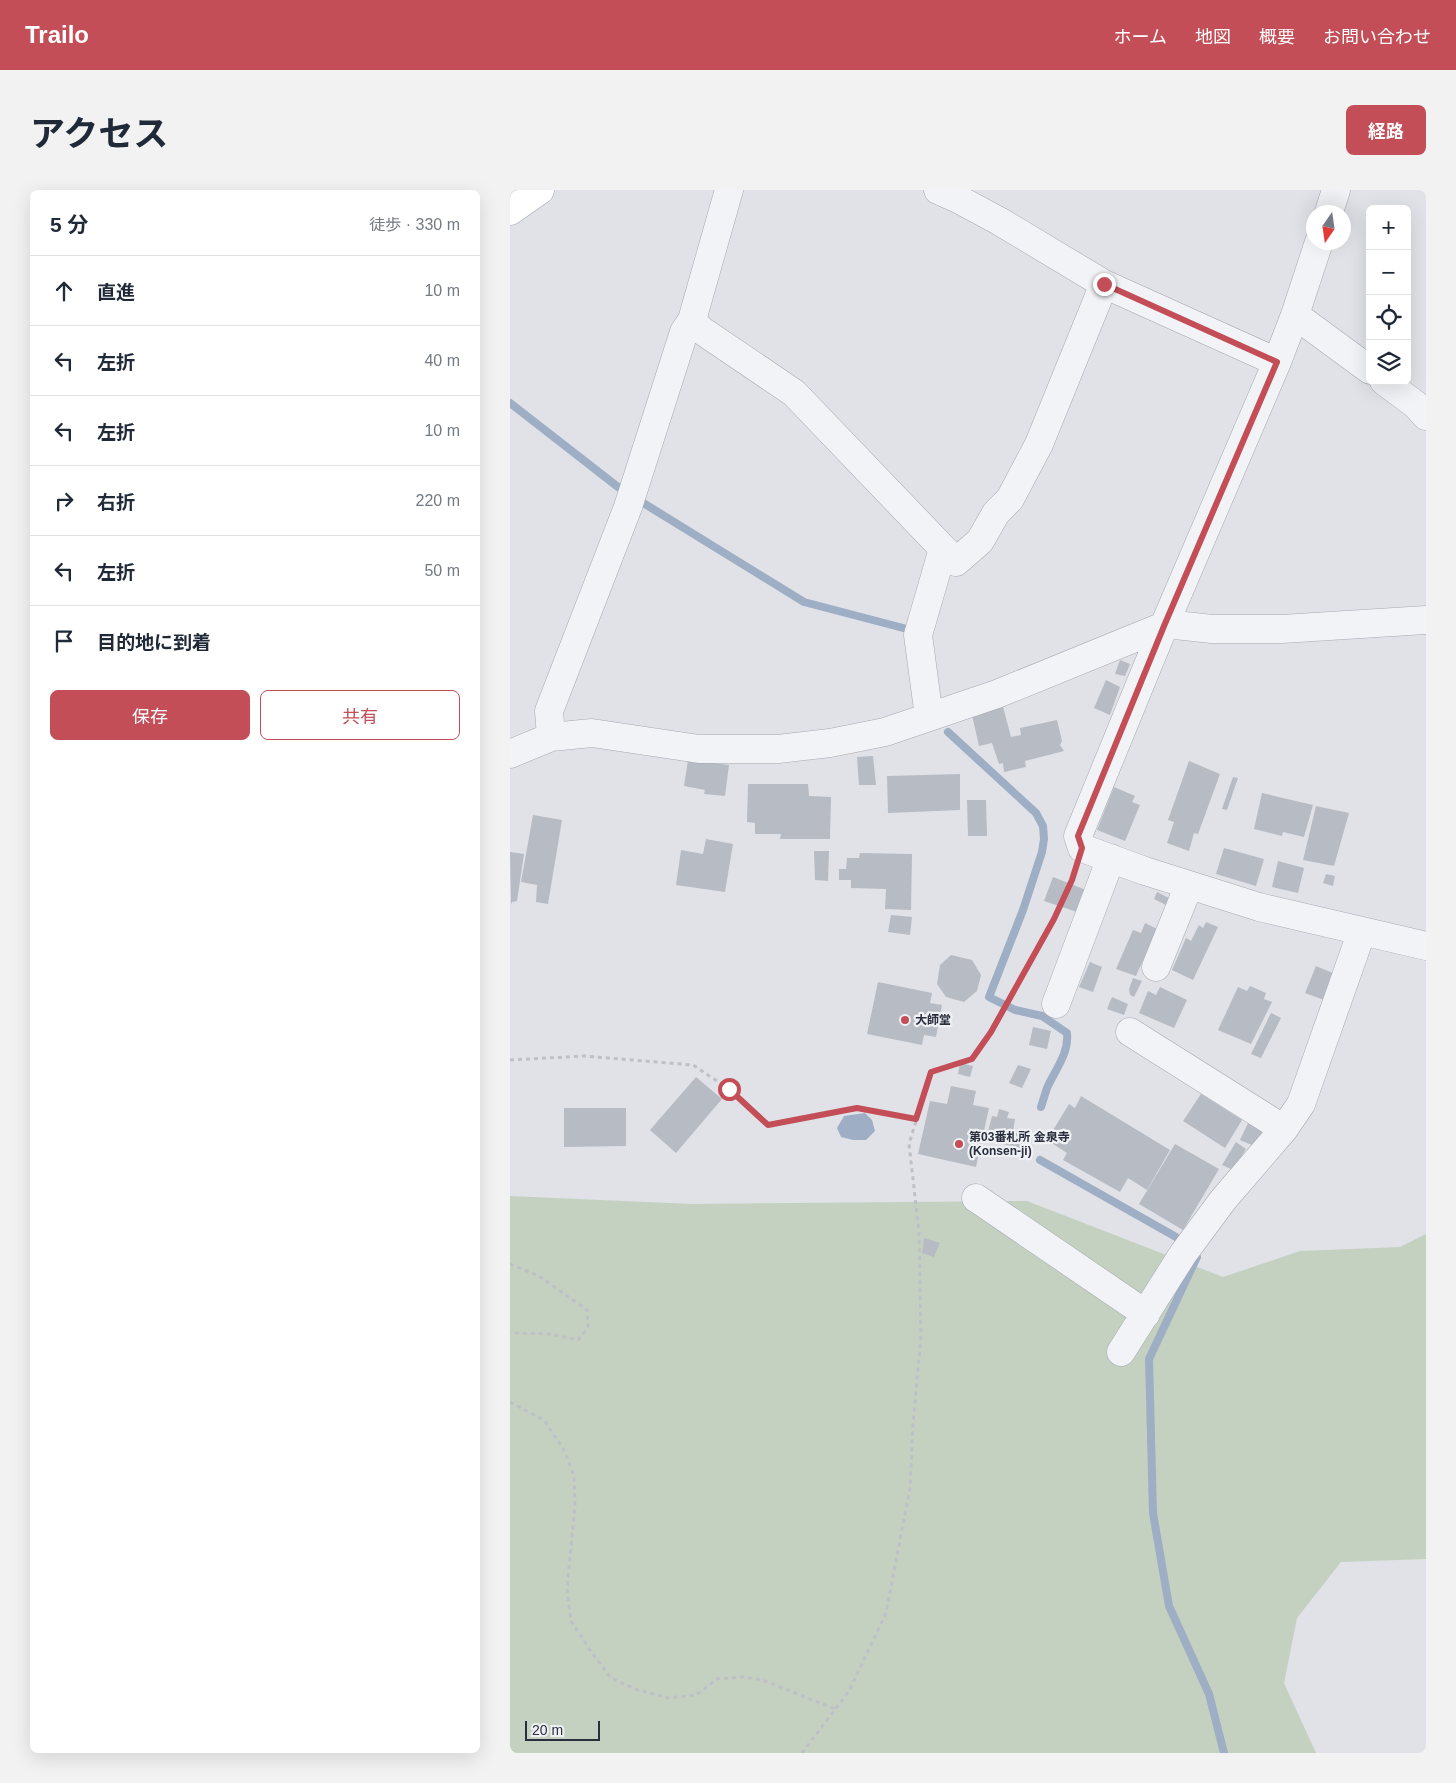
<!DOCTYPE html>
<html lang="ja">
<meta charset="utf-8">
<style>
body{margin:0;font-family:Arial,"Noto Sans JP",sans-serif;background:#f2f2f3;color:#1f2937}
.controls{position:absolute;right:15px;top:15px;display:grid;overflow:hidden;border-radius:8px;box-shadow:0 5px 20px #0002}
.controls button{width:45px;height:45px;display:grid;place-items:center;padding:0;border:0;border-bottom:1px solid #e0e1e3;background:#fff;color:#1f2937;font:25px sans-serif}
.compass{position:absolute;left:796px;top:15px;width:45px;height:45px;border-radius:50%;background:#fff;box-shadow:0 5px 20px #0002;rotate:193deg}
.scale{position:absolute;left:15px;bottom:12px;width:75px;box-sizing:border-box;padding-left:5px;border:2px solid #2a2f3d;border-top:0;font-size:14px;line-height:18px;white-space:nowrap;color:#2a2f3d;-webkit-text-stroke:4px #eff1f5;paint-order:stroke}
.stop{position:absolute;width:15px;height:15px;margin:-11px;border:4px solid #c34e57;border-radius:50%;background:#fff}
.stop.end{background:#c34e57;border-color:#fff;box-shadow:0 1px 5px #0008}
.list{margin:0;padding:0;list-style:none}
h2{display:flex;justify-content:space-between;align-items:center;height:65px;margin:0;padding:0 20px;font-size:21px}
h2 small{font-size:16px;font-weight:400;color:#747a83}
.list li{display:grid;grid-template-columns:32px 1fr auto;gap:15px;align-items:center;box-sizing:border-box;height:70px;padding:0 20px;border-top:1px solid #e0e1e3}
.list b{display:block;font-size:19px;white-space:nowrap}
.list em{font-size:16px;font-style:normal;color:#747a83}
.actions{display:flex;gap:10px;padding:15px 20px}
.actions a{flex:1;padding:11px 0;border:1px solid #c34e57;border-radius:8px;text-align:center;font-size:18px;color:#c34e57}
.actions .main{background:#c34e57;color:#fff}
.icon{flex:none;width:28px;height:28px;fill:none;stroke:currentColor;stroke-width:2;stroke-linecap:round;stroke-linejoin:round}
.map{position:relative;flex:none;width:916px;height:1563px;overflow:hidden;border-radius:8px}
header{display:flex;align-items:center;gap:30px;box-sizing:border-box;height:70px;padding:0 25px;background:#c34e57;color:#fff}
header strong{font-size:24px}
nav{display:flex;gap:28px;margin-inline-start:auto;font-size:18px}
.intro{display:flex;align-items:center;justify-content:space-between;box-sizing:border-box;height:120px;padding:0 30px}
h1{margin:0;font-size:35px}
.button{padding:12px 22px;border-radius:8px;background:#c34e57;color:#fff;font-size:18px;font-weight:700}
main{display:flex;gap:30px;padding:0 30px}
aside{flex:1;background:#fff;border-radius:8px;box-shadow:0 5px 20px #0002}
.map>svg:first-child{display:block}
</style>
<header>
<strong>Trailo</strong>
<nav><a>ホーム</a><a>地図</a><a>概要</a><a>お問い合わせ</a></nav>
</header>
<div class="intro"><h1>アクセス</h1><a class="button">経路</a></div>
<main>
<aside>
<h2>5 分<small>徒歩 · 330 m</small></h2>
<ul class="list">
<li><svg class="icon" aria-label="ahead" viewBox="0 0 24 24"><path d="M12 20V5M6 11l6-6 6 6"/></svg><div><b>直進</b></div><em>10 m</em></li>
<li><svg class="icon" aria-label="left" viewBox="0 0 24 24"><path d="M17 20v-9H6M10 6l-5 5 5 5"/></svg><div><b>左折</b></div><em>40 m</em></li>
<li><svg class="icon" aria-label="left" viewBox="0 0 24 24"><path d="M17 20v-9H6M10 6l-5 5 5 5"/></svg><div><b>左折</b></div><em>10 m</em></li>
<li><svg class="icon" aria-label="right" viewBox="0 0 24 24"><path d="M7 20v-9h11M14 6l5 5-5 5"/></svg><div><b>右折</b></div><em>220 m</em></li>
<li><svg class="icon" aria-label="left" viewBox="0 0 24 24"><path d="M17 20v-9H6M10 6l-5 5 5 5"/></svg><div><b>左折</b></div><em>50 m</em></li>
<li><svg class="icon" aria-label="arrive" viewBox="0 0 24 24"><path d="M6 21V4h12l-3 4 3 4H6"/></svg><div><b>目的地に到着</b></div></li>
</ul>
<div class="actions"><a class="main">保存</a><a>共有</a></div>
</aside>
<div class="map">
<svg width="916" height="1563" viewBox="0 0 916 1563">
<rect width="100%" height="100%" fill="#e0e2e7"/>
<!-- green -->
<path fill="#c4d1c1" d="M0,1006L182,1014L517,1011L713,1087L790,1061L890,1057L916,1044V1369L831,1372L787,1428L774,1493L806,1563H0Z"/>
<!-- water -->
<path fill="#9daec5" d="M355,923L362,930L365,941L356,950H343L331,947L327,938L334,926Z"/>
<g fill="none" stroke-linecap="round" stroke-linejoin="round">
<!-- stream -->
<path stroke="#9daec5" stroke-width="8" d="M0,213L108,297
M130,311L294,412L397,439
M438,542L526,623L533,636L534,649L532,662L513,720L479,807L505,820L532,826L557,843C559,864 545,880 537,898C535,904 533,911 531,917
M530,970L666,1047L674,1055
M683,1062L687,1067L639,1169L643,1323L659,1416L699,1504L714,1563"/>
</g>
<!-- building -->
<path fill="#b7bbc4" d="M610,470L620,474L615,486L605,484Z
M596,490L610,497L600,525L584,518Z
M493,517L501,547L511,545L510,538L547,530L552,551L550,555L554,561L515,571L516,577L494,582L493,573L489,574L482,553L469,556L462,525Z
M363,566L366,595H349L347,567Z
M178,570L219,575L215,606L194,604L195,600L174,596Z
M679,571L710,584L688,644L684,643L679,661L657,653L664,632L658,630Z
M450,584V620L378,623L377,586Z
M723,587L728,588L717,620L712,619Z
M238,594H298L299,606L321,607L320,649H270L271,644H245V633L237,632Z
M604,597L625,606L622,612L630,615L615,651L587,640Z
M752,603L803,615L794,647L773,642L772,646L744,639Z
M457,610H476L477,646H458Z
M806,616L839,623L824,676L793,670Z
M23,625L52,630L38,714L26,712L27,695L11,692Z
M196,649L223,654L215,702L166,695L171,660L193,664Z
M714,658L754,669L746,696L706,684Z
M304,661H319L318,691L305,690Z
M0,662L14,664L7,711L2,712L1,715Z
M350,663L402,664L401,720L375,719L376,699L341,698V690H329V679H336L337,668H349Z
M768,671L794,678L788,703L762,697Z
M816,684L825,686L823,696L813,693Z
M543,687L576,700L567,722L534,711Z
M647,702L663,710L660,717L644,709Z
M381,725L402,727L400,745L378,742Z
M696,732L708,737L683,790L662,780L676,748L681,751L689,735L693,738Z
M635,733L647,739L626,786L606,779L623,740L631,743Z
M441,765L462,770L471,785L467,801L454,812L436,807L427,794L430,775Z
M580,772L592,777L583,802L569,797Z
M806,776L825,784L814,810L795,803Z
M623,788L632,791L624,807L620,805L619,799Z
M368,792L422,803L420,813L432,815L426,847L414,845L412,855L357,844Z
M740,796L756,803L754,809L762,812L741,854L708,840L728,797L737,801Z
M650,797L677,810L664,838L629,823L638,801L646,805Z
M602,807L618,814L614,825L597,819Z
M761,823L771,828L751,868L741,864Z
M523,837L541,841L537,859L519,855Z
M450,873L463,876L460,887L448,884Z
M508,875L521,879L512,898L499,893Z
M186,887L212,909L166,963L140,940Z
M441,896L466,901L463,915L479,918L466,977L408,964L420,911L437,914Z
M691,904L732,930L715,958L673,931Z
M571,906L660,960L637,1000L618,988L610,1002L553,970L557,963L537,950L559,914L565,918Z
M54,918H116V956L54,957Z
M489,919L499,922L497,928L505,929L503,942L518,945L514,959L476,950L482,926L487,927Z
M739,931L758,940L749,958L730,950Z
M726,952L736,959L723,980L712,975Z
M665,954L709,979L673,1040L629,1014Z
M414,1048L430,1053L424,1067L412,1063Z"/>
<g fill="none" stroke-linecap="round" stroke-linejoin="round">
<defs>
<path id="minor" d="M428,0L448,9L489,31L594,94L767,172
M819,22L826,0
M809,52L785,125L767,172L654,436L568,646L572,658L635,681L749,717L916,756
M785,125L860,180
M182,130L191,140L284,203L446,372L470,351L486,323L500,309L529,254L594,94
M874,191L906,215L916,226
M419,527L408,445L433,359
M41,547L39,521L118,317L174,142L182,130L219,0
M0,564L41,547L82,543L189,559H268L320,553L375,542L487,504L654,436L665,435L702,439H772L916,430
M646,777L679,695
M546,814L601,668
M620,842L774,939
M466,1008L636,1124
M611,1162L673,1064L713,1010L774,939L791,914L852,741"/>
<path id="major" d="M0,21L30,0"/>
</defs>
<!-- minor casing -->
<use href="#minor" stroke="#a6a9b1" stroke-width="29"/>
<!-- major casing -->
<use href="#major" stroke="#a0a6b2" stroke-width="29"/>
<!-- path -->
<path stroke="#bec0c6" stroke-width="3" stroke-dasharray="4 4" stroke-linecap="butt" d="M0,870L74,866L183,875L219,899L258,935L347,918L406,929
M0,1074L29,1086L77,1120L78,1138L68,1150L40,1144L0,1143
M0,1212L34,1230L54,1260L64,1286L65,1315L57,1399L61,1431L82,1463L101,1488L128,1500L158,1508L186,1505L207,1489L234,1487L253,1490L325,1519
M292,1563L339,1501L376,1423L400,1298L403,1234L411,1146L409,1042L399,954L421,882L462,869L481,842L499,811L544,729L564,682"/>
<!-- minor -->
<use href="#minor" stroke="#f2f3f6" stroke-width="28"/>
<!-- major -->
<use href="#major" stroke="#fff" stroke-width="28"/>
</g>
<g fill="none" stroke-linecap="round" stroke-linejoin="round">
<!-- route -->
<path stroke="#c34e57" stroke-width="6" d="M219,899L258,935L347,918L406,929L421,882L462,869L481,842L544,729L562,690L572,658L568,646L654,436L767,172L594,94"/>
</g>
<!-- markers -->
<g fill="#c34e57" stroke="#eff1f5" stroke-width="2">
<circle cx="395" cy="830" r="5"/>
<circle cx="449" cy="954" r="5"/>
</g>
<g text-anchor="middle" stroke-width="4.5" stroke-linejoin="round" paint-order="stroke">
<!-- poi labels -->
<g font-size="12" font-weight="bold" fill="#2a2f3d" stroke="#eff1f5" text-anchor="start">
<text x="405" y="834">大師堂</text>
<text x="459" y="951">第03番札所 金泉寺<tspan x="459" dy="14">(Konsen-ji)</tspan></text>
</g>
</g>
</svg>
<div class="controls">
<button>+</button>
<button>−</button>
<button><svg class="icon" aria-label="locate" viewBox="0 0 24 24"><circle cx="12" cy="12" r="6"/><path d="M12 2v4M12 18v4M2 12h4M18 12h4"/></svg></button>
<button><svg class="icon" aria-label="layers" viewBox="0 0 24 24"><path d="M12 4l9 5-9 5-9-5zM3 14l9 5 9-5"/></svg></button>
</div>
<svg class="compass" viewBox="-18 -18 36 36"><path d="M0-13l5 13h-10z" fill="#e53935"/><path d="M0 13l5-13h-10z" fill="#747a83"/></svg>
<div class="scale">20 m</div>
<div class="stop" style="left:219px;top:899px"></div>
<div class="stop end" style="left:594px;top:94px"></div>
</div>
</main>
